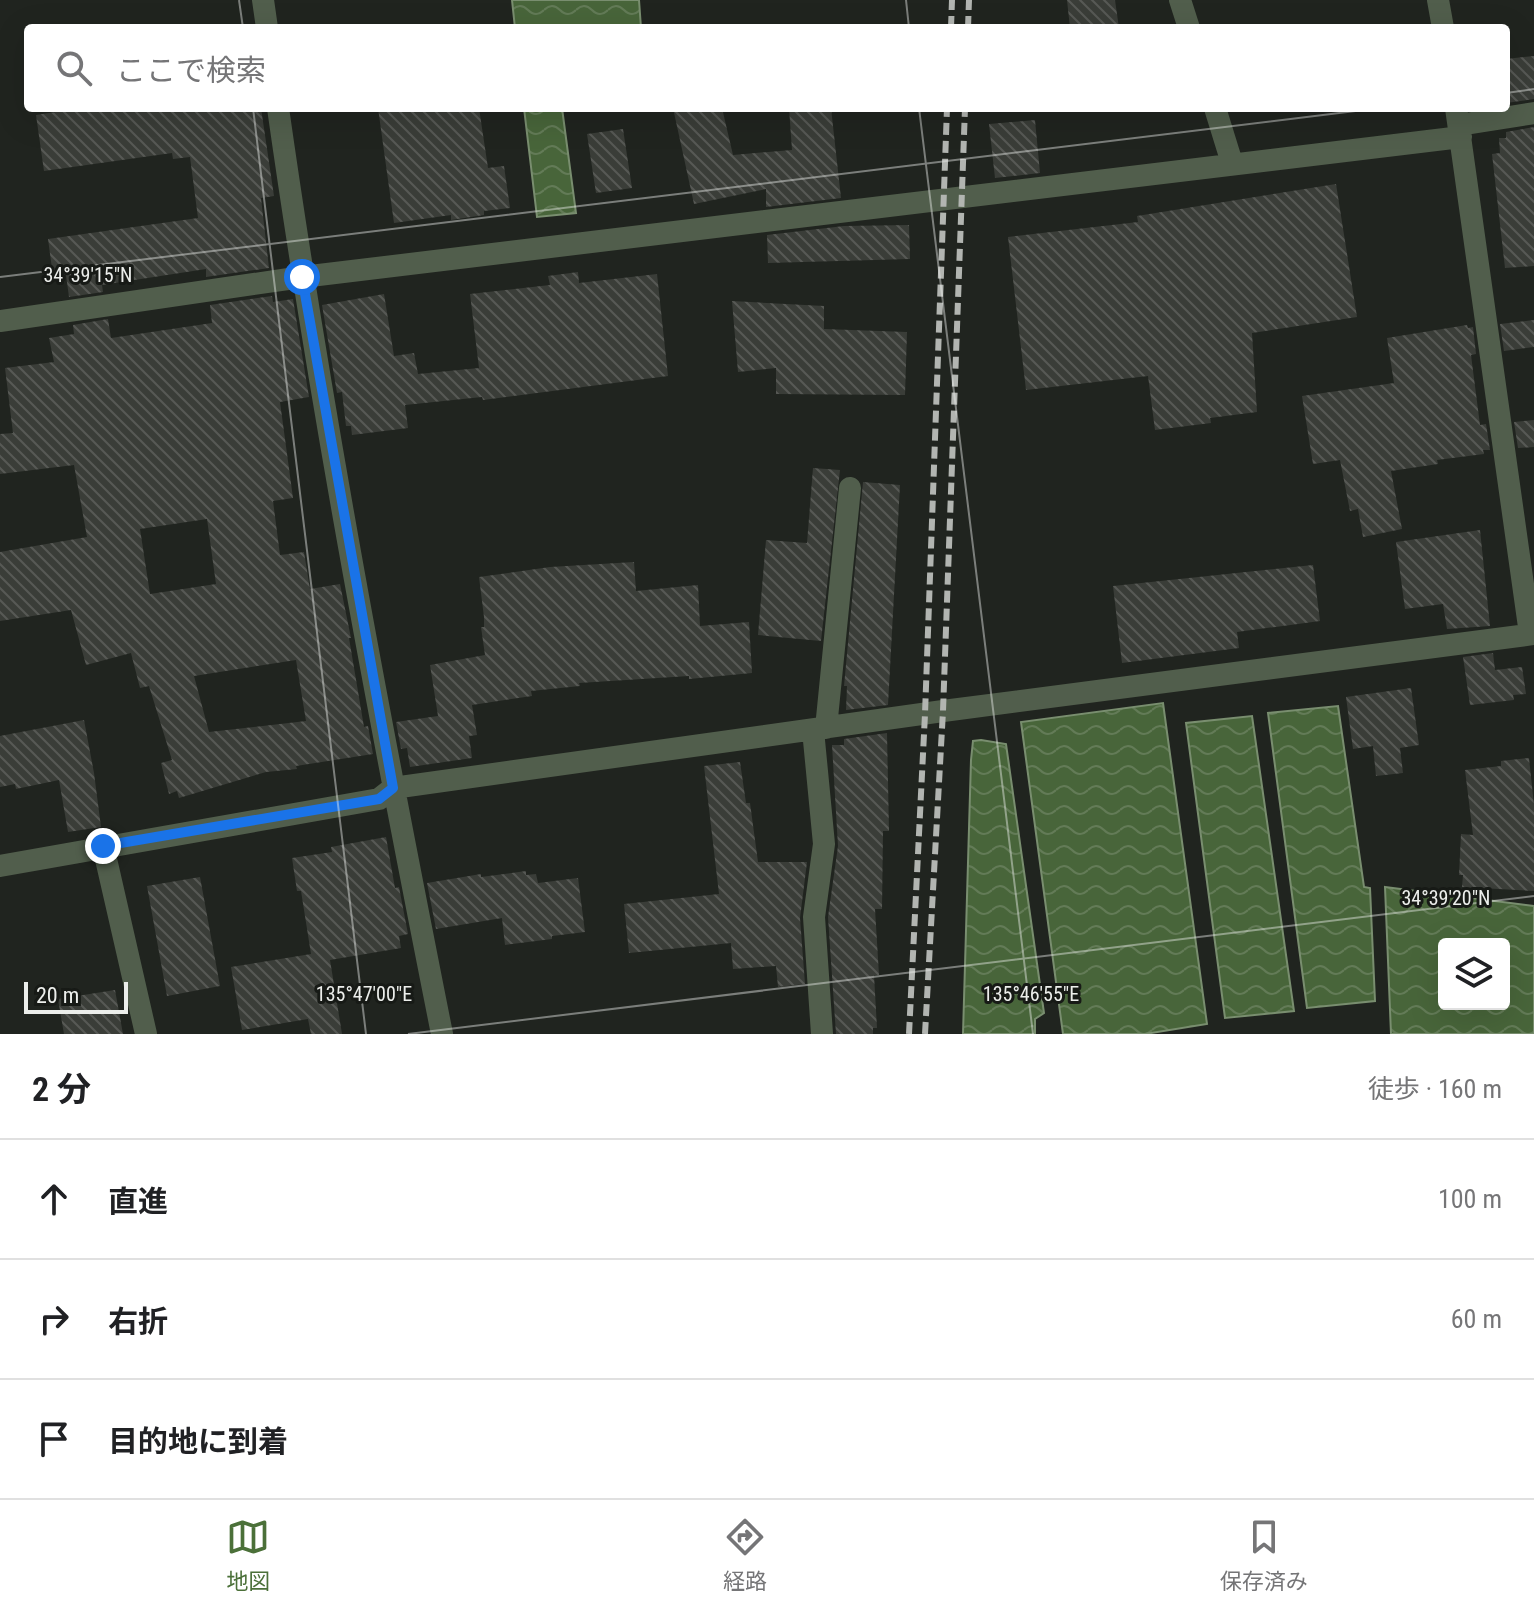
<!DOCTYPE html>
<html lang="ja">
<meta charset="utf-8">
<style>
body{margin:0;font-family:"Roboto Condensed","Noto Sans JP",sans-serif;background:#f2f2f2;color:#202124}
.controls{position:absolute;right:24px;bottom:24px;display:grid;overflow:hidden;border-radius:8px;box-shadow:0 8px 32px #0002}
.controls button{width:72px;height:72px;display:grid;place-items:center;padding:0;border:0;border-bottom:2px solid #e0e0e0;background:#fff;color:#202124;font:40px sans-serif}
.scale{position:absolute;left:24px;bottom:20px;width:104px;box-sizing:border-box;padding-left:8px;border:4px solid #eceeeb;border-top:0;font-size:22px;line-height:28px;white-space:nowrap;color:#eceeeb;-webkit-text-stroke:6px #171a16;paint-order:stroke}
.stop{position:absolute;width:24px;height:24px;margin:-18px;border:6px solid #1a73e8;border-radius:50%;background:#fff}
.stop.end{background:#1a73e8;border-color:#fff;box-shadow:0 2px 8px #0008}
.list{margin:0;padding:0;list-style:none}
h2{display:flex;justify-content:space-between;align-items:center;height:104px;margin:0;padding:0 32px;font-size:34px}
h2 small{font-size:26px;font-weight:400;color:#757577}
.list li{display:grid;grid-template-columns:52px 1fr auto;gap:24px;align-items:center;box-sizing:border-box;height:120px;padding:0 32px;border-top:2px solid #e0e0e0}
.list b{display:block;font-size:30px;white-space:nowrap}
.list em{font-size:26px;font-style:normal;color:#757577}
.icon{flex:none;width:44px;height:44px;fill:none;stroke:currentColor;stroke-width:2;stroke-linecap:round;stroke-linejoin:round}
.map{position:relative;flex:none;width:1534px;height:1034px;overflow:hidden}
.search{position:absolute;background:#fff;box-shadow:0 8px 32px #0002;left:24px;right:24px;top:24px;height:88px;display:flex;align-items:center;gap:20px;box-sizing:border-box;padding:0 28px;border-radius:8px;color:#757577;font-size:30px}
.sheet{height:464px;background:#fff}
nav{display:flex;justify-content:space-around;align-items:center;box-sizing:border-box;height:112px;border-top:2px solid #e0e0e0;background:#fff;font-size:22px;color:#757577}
nav a{display:grid;justify-items:center;gap:4px}
nav .on{color:#4b7039}
.map>svg:first-child{display:block}
</style>
<div class="map">
<svg width="1534" height="1034" viewBox="0 0 1534 1034">
<defs>
<pattern id="water-waves" width="16" height="10" patternUnits="userSpaceOnUse" patternTransform="scale(2)"><rect width="16" height="10" fill="#48653a"/><path d="M0 5q4-4 8 0t8 0" fill="none" stroke="#637b57"/></pattern>
<pattern id="building-back-hatch" width="6" height="6" patternUnits="userSpaceOnUse" patternTransform="scale(2)"><rect width="6" height="6" fill="#3a3d38"/><path d="M-1 5l2 2M0 0l6 6M5-1l2 2" fill="none" stroke="#575955"/></pattern>
</defs>
<rect width="100%" height="100%" fill="#20241f"/>
<!-- water -->
<path fill="url(#water-waves)" stroke="#798e6f" stroke-width="2" fill-rule="evenodd" d="M512,0H639L641,28H515Z
M524,108H562L576,213L537,217Z
M1163,703L1207,1024L1145,1034H1063L1021,722Z
M1338,706L1364,887L1370,888L1375,1001L1307,1008L1268,713Z
M1252,716L1294,1011L1225,1018L1186,723Z
M981,740L1006,744L1044,1013L1035,1019V1034H963L971,760L973,741Z
M1385,887L1534,906V1034H1391ZM1444,944H1504V1004H1444Z"/>
<!-- building -->
<path fill="url(#building-back-hatch)" fill-rule="evenodd" d="M1067,0H1115L1119,28H1070Z
M1534,56V99L1506,103V59Z
M82,108H261L274,196L261,198L269,268L206,277V269L102,285L103,292L69,297L66,275L53,276L48,239L198,218L190,157L173,159L172,153L44,171L36,115Z
M378,108H479L488,168L504,166L510,208L484,211V215L451,220V215L394,223Z
M673,108H722L733,155L792,150L789,108H831L841,198L766,207V189L694,204Z
M1035,120L1040,173L995,178L989,124Z
M1534,127V266L1505,268L1492,154L1500,153L1499,138H1506V132Z
M623,129L632,188L596,193L587,134Z
M1336,184L1357,317L1252,333L1257,412L1210,418L1211,423L1155,430L1148,376L1026,390L1008,237L1138,222L1137,216Z
M909,225L910,259L768,263L767,235L844,226Z
M578,272L579,283L657,274L668,376L483,400L482,397L405,405L408,428L352,435L351,426H346L342,392L337,393L322,305L384,294L394,356L414,353L418,374L479,368L470,294L550,285L548,276Z
M272,296L273,302L293,299L309,397L280,402L293,498L273,501L280,555L304,552L310,589L340,584L351,638H349L364,727L368,726L373,754L296,766L297,769L266,772L179,798L177,791L169,794L161,763L172,760L149,686L140,688L131,653L86,665L71,610L0,621V552L87,537L74,465L0,474V434L13,433L5,368L54,362L49,338L74,334L73,325L108,319L111,338L165,330L212,323L210,305ZM207,519L216,584L150,594L140,529ZM296,660L306,721L209,732L194,676Z
M732,301L824,306V329L907,332L905,395L776,394V368L738,372Z
M1534,320V347L1504,351L1500,324Z
M1467,325L1468,328L1473,327L1476,354L1471,355L1480,425L1486,424L1490,450H1483L1484,454L1437,460L1438,464L1391,471L1402,529L1363,537L1358,509L1350,511L1340,460L1313,464L1302,396L1394,383L1387,338Z
M1534,420V447L1518,448L1514,422Z
M813,468L840,470L821,641L758,635L766,540L807,543Z
M863,482L900,485L888,705L846,710L847,686H844Z
M1480,530L1490,626L1447,629L1443,604L1405,609L1396,542Z
M634,562L636,591L698,585L700,626L749,622L752,673L689,679V676L579,683L580,686L531,691L532,696L472,705L477,735L469,736L472,758L410,767L407,748L401,749L396,722L438,716L430,665L485,655L481,627H484V617L479,577L550,567Z
M1313,565L1320,621L1237,632L1239,648L1122,663L1113,586Z
M1493,653L1495,670L1522,667L1526,694L1513,695L1514,700L1470,705L1463,657Z
M1411,688L1419,745L1400,748L1403,773L1376,776L1373,746L1353,749L1346,697Z
M84,720L94,773L101,827L68,832L59,780L16,789L15,784L0,787V736Z
M887,733L889,831H883L882,909H875L879,975H874L877,1028H873V1034H836L828,917L838,846L832,745H844V739Z
M1529,758L1534,805V891L1462,887L1463,875H1459L1461,834L1473,835L1465,770L1501,766V761Z
M740,762L746,803H750L758,862H807L800,918L805,984L778,987L776,966L733,969L731,943L629,953L624,904L719,894L704,766Z
M386,837L395,888L399,887L408,934L399,936L401,948L330,960L342,1034H311L308,1019L242,1030L231,967L311,954L301,891H297L292,858L332,852L331,847Z
M526,871V875L536,874L538,883L578,878L585,932L552,936V939L505,945L502,918L436,929L427,883L481,874V877Z
M200,877L220,986L167,996L147,886Z
M115,990L123,1034H64L58,999Z"/>
<g fill="none" stroke-linecap="round" stroke-linejoin="round">
<!-- minor -->
<path stroke="#515e4c" stroke-width="22" d="M263,0L267,28
M1180,0L1189,28
M1438,0L1443,28
M278,108C322,418 381,727 442,1034
M1215,108L1232,163
M1456,108L1530,634
M1459,125L1534,113
M0,321L302,277L1461,137
M826,728L850,488
M813,730L824,844L814,917L822,1034
M103,846L146,1034
M0,866L379,799L393,788L943,711L1534,634"/>
<!-- rail -->
<path stroke="#b2b5b1" stroke-width="6" stroke-dasharray="12 6" stroke-linecap="butt" d="M951,28L952,0
M968,28L969,0
M909,1034L925,714L947,108
M925,1034L943,711L965,108"/>
</g>
<g fill="none" stroke-linecap="round" stroke-linejoin="round">
<!-- route -->
<path stroke="#1a73e8" stroke-width="10" d="M103,846L379,799L393,788L302,277"/>
</g>
<!-- ticks -->
<path fill="none" stroke="#eceeeb" stroke-width="2" stroke-opacity="0.45" d="M239,0L243,28M906,0L909,28M1506,93L1534,89M253,108L366,1034M919,108L1033,1034M0,277L1380,108M408,1034L1534,896"/>
<g font-size="20" text-anchor="middle" fill="#eceeeb" stroke="#171a16" stroke-width="6" stroke-linejoin="round" paint-order="stroke">
<text x="88" y="282">34°39'15"N</text>
<text x="1446" y="905">34°39'20"N</text>
<text x="364" y="1001">135°47'00"E</text>
<text x="1031" y="1001">135°46'55"E</text>
</g>
</svg>
<div class="controls">
<button><svg class="icon" aria-label="layers" viewBox="0 0 24 24"><path d="M12 4l9 5-9 5-9-5zM3 14l9 5 9-5"/></svg></button>
</div>
<div class="scale">20 m</div>
<div class="stop" style="left:302px;top:277px"></div>
<div class="stop end" style="left:103px;top:846px"></div>
<div class="search"><svg class="icon" aria-label="search" viewBox="0 0 24 24"><circle cx="10" cy="10" r="6"/><path d="M15 15l6 6"/></svg>ここで検索</div>
</div>
<section class="sheet">
<h2>2 分<small>徒歩 · 160 m</small></h2>
<ul class="list">
<li><svg class="icon" aria-label="ahead" viewBox="0 0 24 24"><path d="M12 20V5M6 11l6-6 6 6"/></svg><div><b>直進</b></div><em>100 m</em></li>
<li><svg class="icon" aria-label="right" viewBox="0 0 24 24"><path d="M7 20v-9h11M14 6l5 5-5 5"/></svg><div><b>右折</b></div><em>60 m</em></li>
<li><svg class="icon" aria-label="arrive" viewBox="0 0 24 24"><path d="M6 21V4h12l-3 4 3 4H6"/></svg><div><b>目的地に到着</b></div></li>
</ul>
</section>
<nav>
<a class="on"><svg class="icon" aria-label="map" viewBox="0 0 24 24"><path d="M3 6l6-2 6 2 6-2v14l-6 2-6-2-6 2zM9 4v14M15 6v14"/></svg>地図</a>
<a><svg class="icon" aria-label="directions" viewBox="0 0 24 24"><path d="M12 3l9 9-9 9-9-9zM9 14v-3h6M13 9l2 2-2 2"/></svg>経路</a>
<a><svg class="icon" aria-label="saved" viewBox="0 0 24 24"><path d="M7 4h10v16l-5-4-5 4z"/></svg>保存済み</a>
</nav>
